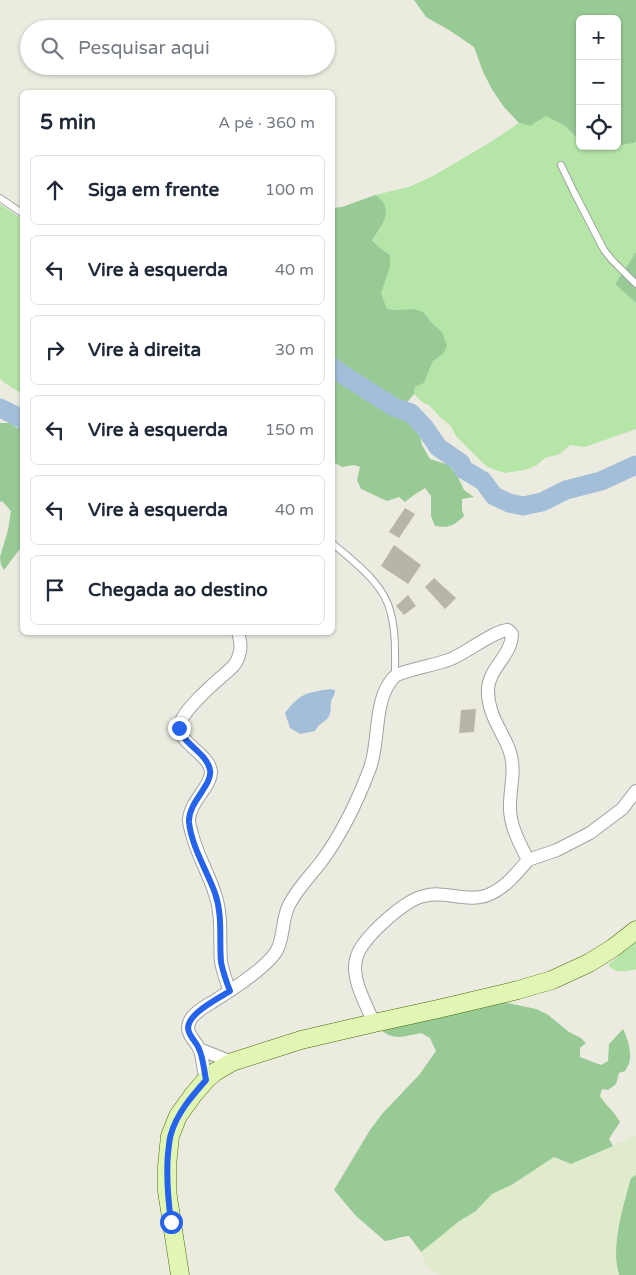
<!DOCTYPE html>
<html lang="pt">
<meta charset="utf-8">
<style>
body{margin:0;font-family:"Varela Round",sans-serif;background:#f6f6f7;color:#1f2937}
.controls{position:absolute;right:15px;top:15px;display:grid;overflow:hidden;border-radius:8px;box-shadow:0 1px 4px #0004}
.controls button{width:45px;height:45px;display:grid;place-items:center;padding:0;border:0;border-bottom:1px solid #e0e1e3;background:#fff;color:#1f2937;font:25px sans-serif}
.stop{position:absolute;width:15px;height:15px;margin:-11px;border:4px solid #2563eb;border-radius:50%;background:#fff}
.stop.end{background:#2563eb;border-color:#fff;box-shadow:0 1px 5px #0008}
.list{margin:0;padding:0;list-style:none}
h2{display:flex;justify-content:space-between;align-items:center;height:65px;margin:0;padding:0 20px;font-size:21px}
h2 small{font-size:16px;font-weight:400;color:#747a83}
.list li{display:grid;grid-template-columns:32px 1fr auto;gap:15px;align-items:center;box-sizing:border-box;height:70px;margin:0 10px 10px;padding:0 10px;border:1px solid #e0e1e3;border-radius:8px}
.list b{display:block;font-size:19px;white-space:nowrap}
.list em{font-size:16px;font-style:normal;color:#747a83}
.icon{flex:none;width:28px;height:28px;fill:none;stroke:currentColor;stroke-width:2;stroke-linecap:round;stroke-linejoin:round}
.map{position:relative;flex:none;width:636px;height:1275px;overflow:hidden}
.search{position:absolute;background:#fff;box-shadow:0 1px 4px #0004;left:20px;top:20px;width:315px;height:55px;display:flex;align-items:center;gap:12px;box-sizing:border-box;padding:0 18px;border-radius:28px;color:#747a83;font-size:19px}
.panel{position:absolute;background:#fff;box-shadow:0 1px 4px #0004;left:20px;top:90px;width:315px;height:545px;border-radius:8px}
.map>svg:first-child{display:block}
</style>
<div class="map">
<svg width="636" height="1275" viewBox="0 0 636 1275">
<rect width="100%" height="100%" fill="#ecebe0"/>
<!-- farmland -->
<path fill="#e0ebcc" d="M636,1135V1175L631,1178L624,1202L617,1233L616,1257L619,1275H440L425,1265L421,1252L441,1236L458,1222L477,1211L492,1194L513,1184L554,1157L571,1164Z"/>
<!-- grass -->
<path fill="#b5e5a7" d="M546,116L565,126L576,137L580,139V146C586,146 591,147 596,148C607,150 623,145 634,143L636,141V252L615,284L636,303V429L585,447L570,445L560,454L545,458L537,465L525,470L505,473L487,467L456,436L451,426L441,418L429,405L422,402L414,394L415,387L424,383L433,361L443,354L442,332L432,323L423,312L387,309L381,293L390,255L381,249L372,239L381,228L384,204L375,195L409,187L433,176L489,143L519,123L530,126Z
M0,204L22,219V394L2,381L0,378Z
M636,942V969C625,972 616,974 608,965Z"/>
<!-- forest -->
<path fill="#98ca96" d="M414,0H636V141L634,143L611,147L595,148L592,146H617V19H580V139L576,137L565,126L546,116L530,126L519,123L504,107L493,91L483,72L474,47L449,30L426,17Z
M375,195C378,197 383,201 384,204C390,217 379,230 372,240L381,249L390,255V267L381,293L387,309L397,310L413,309L423,312L432,323L442,332L447,346L443,354L433,361L424,383L415,387L414,394L396,415L408,421L419,432L422,445L430,459L449,465L457,475L464,490L474,497L462,499V510L464,516C453,526 451,528 435,526L431,516V496L425,488L414,495L405,502L399,497L387,501L361,489L357,480L360,467L354,465L342,467L333,462V208L342,207Z
M636,252V303L615,284Z
M0,423H10L17,428L22,427V546L4,570L1,565L0,557L8,530L11,511L2,501L0,502Z
M503,1002L536,1009L547,1014L569,1032L581,1038L586,1043L580,1048V1057L601,1065L608,1061L609,1044L623,1029C627,1037 631,1049 630,1059C630,1063 627,1067 625,1071L619,1073L616,1084L608,1090L602,1089L600,1096C606,1106 615,1112 620,1122L609,1139L613,1146L571,1164L554,1157L513,1184L492,1194L476,1211L458,1222L441,1236L421,1252L409,1236C401,1236 394,1240 385,1241L356,1216L334,1190L370,1130L382,1114L419,1075L436,1051L430,1038L421,1033C404,1036 393,1042 379,1028Z
M636,1175V1275H619C618,1269 616,1262 616,1255C616,1229 624,1203 631,1178Z"/>
<!-- water -->
<path fill="#a2bed9" d="M330,689L335,690C335,695 332,698 331,702C330,709 332,713 327,719C322,723 318,725 315,731L300,734L290,728L285,713C300,693 306,693 330,689Z"/>
<g fill="none" stroke-linecap="round" stroke-linejoin="round">
<!-- river -->
<path stroke="#a2bed9" stroke-width="19" d="M332,367L348,378L394,407L411,413L425,428L438,447L461,463L463,469L483,481L494,496L509,503L523,506L542,502L566,490L601,481L636,465
M0,408L22,419"/>
</g>
<!-- building -->
<path fill="#b8b4aa" d="M405,508L415,514L399,538L389,532Z
M394,545L421,565L408,584L381,566Z
M434,578L456,598L445,609L425,587Z
M408,595L416,606L404,615L396,606Z
M476,709L474,732L459,733L461,710Z"/>
<g fill="none" stroke-linecap="round" stroke-linejoin="round">
<defs>
<path id="service" d="M561,165L575,194L604,250L612,260L636,284
M0,198L22,213
M332,543C354,562 385,584 391,614C396,634 395,655 395,676"/>
<path id="minor" d="M528,860L557,850L590,833L622,809L636,791
M230,991C226,981 223,972 221,962C219,939 223,917 215,894C209,874 197,855 192,834C191,830 189,825 189,820C190,801 211,787 211,772C210,753 174,742 180,723C186,708 209,688 220,678C228,671 237,665 239,655C242,647 240,640 238,632
M199,1049L232,1062
M206,1080C203,1070 203,1059 200,1050C196,1041 185,1034 189,1023C192,1013 206,1006 214,1001C230,991 271,965 278,948C284,934 282,919 289,905C297,889 310,876 321,862C341,835 358,800 370,768C380,741 373,699 394,677C400,671 440,664 451,659C466,653 495,630 508,630L512,634C512,655 489,668 488,689C487,713 501,729 509,749C517,771 509,789 510,810C511,828 520,844 528,860C517,873 505,888 488,895C467,903 445,890 424,896C405,900 373,930 362,946C358,952 355,961 355,968C355,985 367,1007 374,1023"/>
<path id="secondary" d="M180,1275L167,1191V1166L170,1136L178,1116L193,1095L206,1080L215,1072L232,1062L301,1040L374,1023L438,1009L518,990L552,980L589,963L613,948L636,930"/>
</defs>
<!-- service casing -->
<use href="#service" stroke="#a2a2a2" stroke-width="8"/>
<!-- minor casing -->
<use href="#minor" stroke="#a2a2a2" stroke-width="14"/>
<!-- secondary casing -->
<use href="#secondary" stroke="#466b09" stroke-width="19"/>
<!-- service -->
<use href="#service" stroke="#fff" stroke-width="6"/>
<!-- minor -->
<use href="#minor" stroke="#fff" stroke-width="12"/>
<!-- secondary -->
<use href="#secondary" stroke="#e1f6b4" stroke-width="18"/>
</g>
<g fill="none" stroke-linecap="round" stroke-linejoin="round">
<!-- route -->
<path stroke="#2563eb" stroke-width="6" d="M171,1222C168,1199 166,1177 168,1153C169,1147 169,1140 171,1134C177,1113 192,1096 206,1080C204,1070 203,1057 199,1049C197,1043 191,1038 189,1032C182,1016 219,998 230,991C226,981 223,972 221,962C219,939 223,916 215,893C207,871 191,845 189,822C188,802 213,785 210,770C207,753 184,745 179,728"/>
</g>
</svg>
<div class="controls">
<button>+</button>
<button>−</button>
<button><svg class="icon" aria-label="locate" viewBox="0 0 24 24"><circle cx="12" cy="12" r="6"/><path d="M12 2v4M12 18v4M2 12h4M18 12h4"/></svg></button>
</div>
<div class="stop" style="left:171px;top:1222px"></div>
<div class="stop end" style="left:179px;top:728px"></div>
<div class="search"><svg class="icon" aria-label="search" viewBox="0 0 24 24"><circle cx="10" cy="10" r="6"/><path d="M15 15l6 6"/></svg>Pesquisar aqui</div>
<section class="panel">
<h2>5 min<small>A pé · 360 m</small></h2>
<ul class="list">
<li><svg class="icon" aria-label="ahead" viewBox="0 0 24 24"><path d="M12 20V5M6 11l6-6 6 6"/></svg><div><b>Siga em frente</b></div><em>100 m</em></li>
<li><svg class="icon" aria-label="left" viewBox="0 0 24 24"><path d="M17 20v-9H6M10 6l-5 5 5 5"/></svg><div><b>Vire à esquerda</b></div><em>40 m</em></li>
<li><svg class="icon" aria-label="right" viewBox="0 0 24 24"><path d="M7 20v-9h11M14 6l5 5-5 5"/></svg><div><b>Vire à direita</b></div><em>30 m</em></li>
<li><svg class="icon" aria-label="left" viewBox="0 0 24 24"><path d="M17 20v-9H6M10 6l-5 5 5 5"/></svg><div><b>Vire à esquerda</b></div><em>150 m</em></li>
<li><svg class="icon" aria-label="left" viewBox="0 0 24 24"><path d="M17 20v-9H6M10 6l-5 5 5 5"/></svg><div><b>Vire à esquerda</b></div><em>40 m</em></li>
<li><svg class="icon" aria-label="arrive" viewBox="0 0 24 24"><path d="M6 21V4h12l-3 4 3 4H6"/></svg><div><b>Chegada ao destino</b></div></li>
</ul>
</section>
</div>
